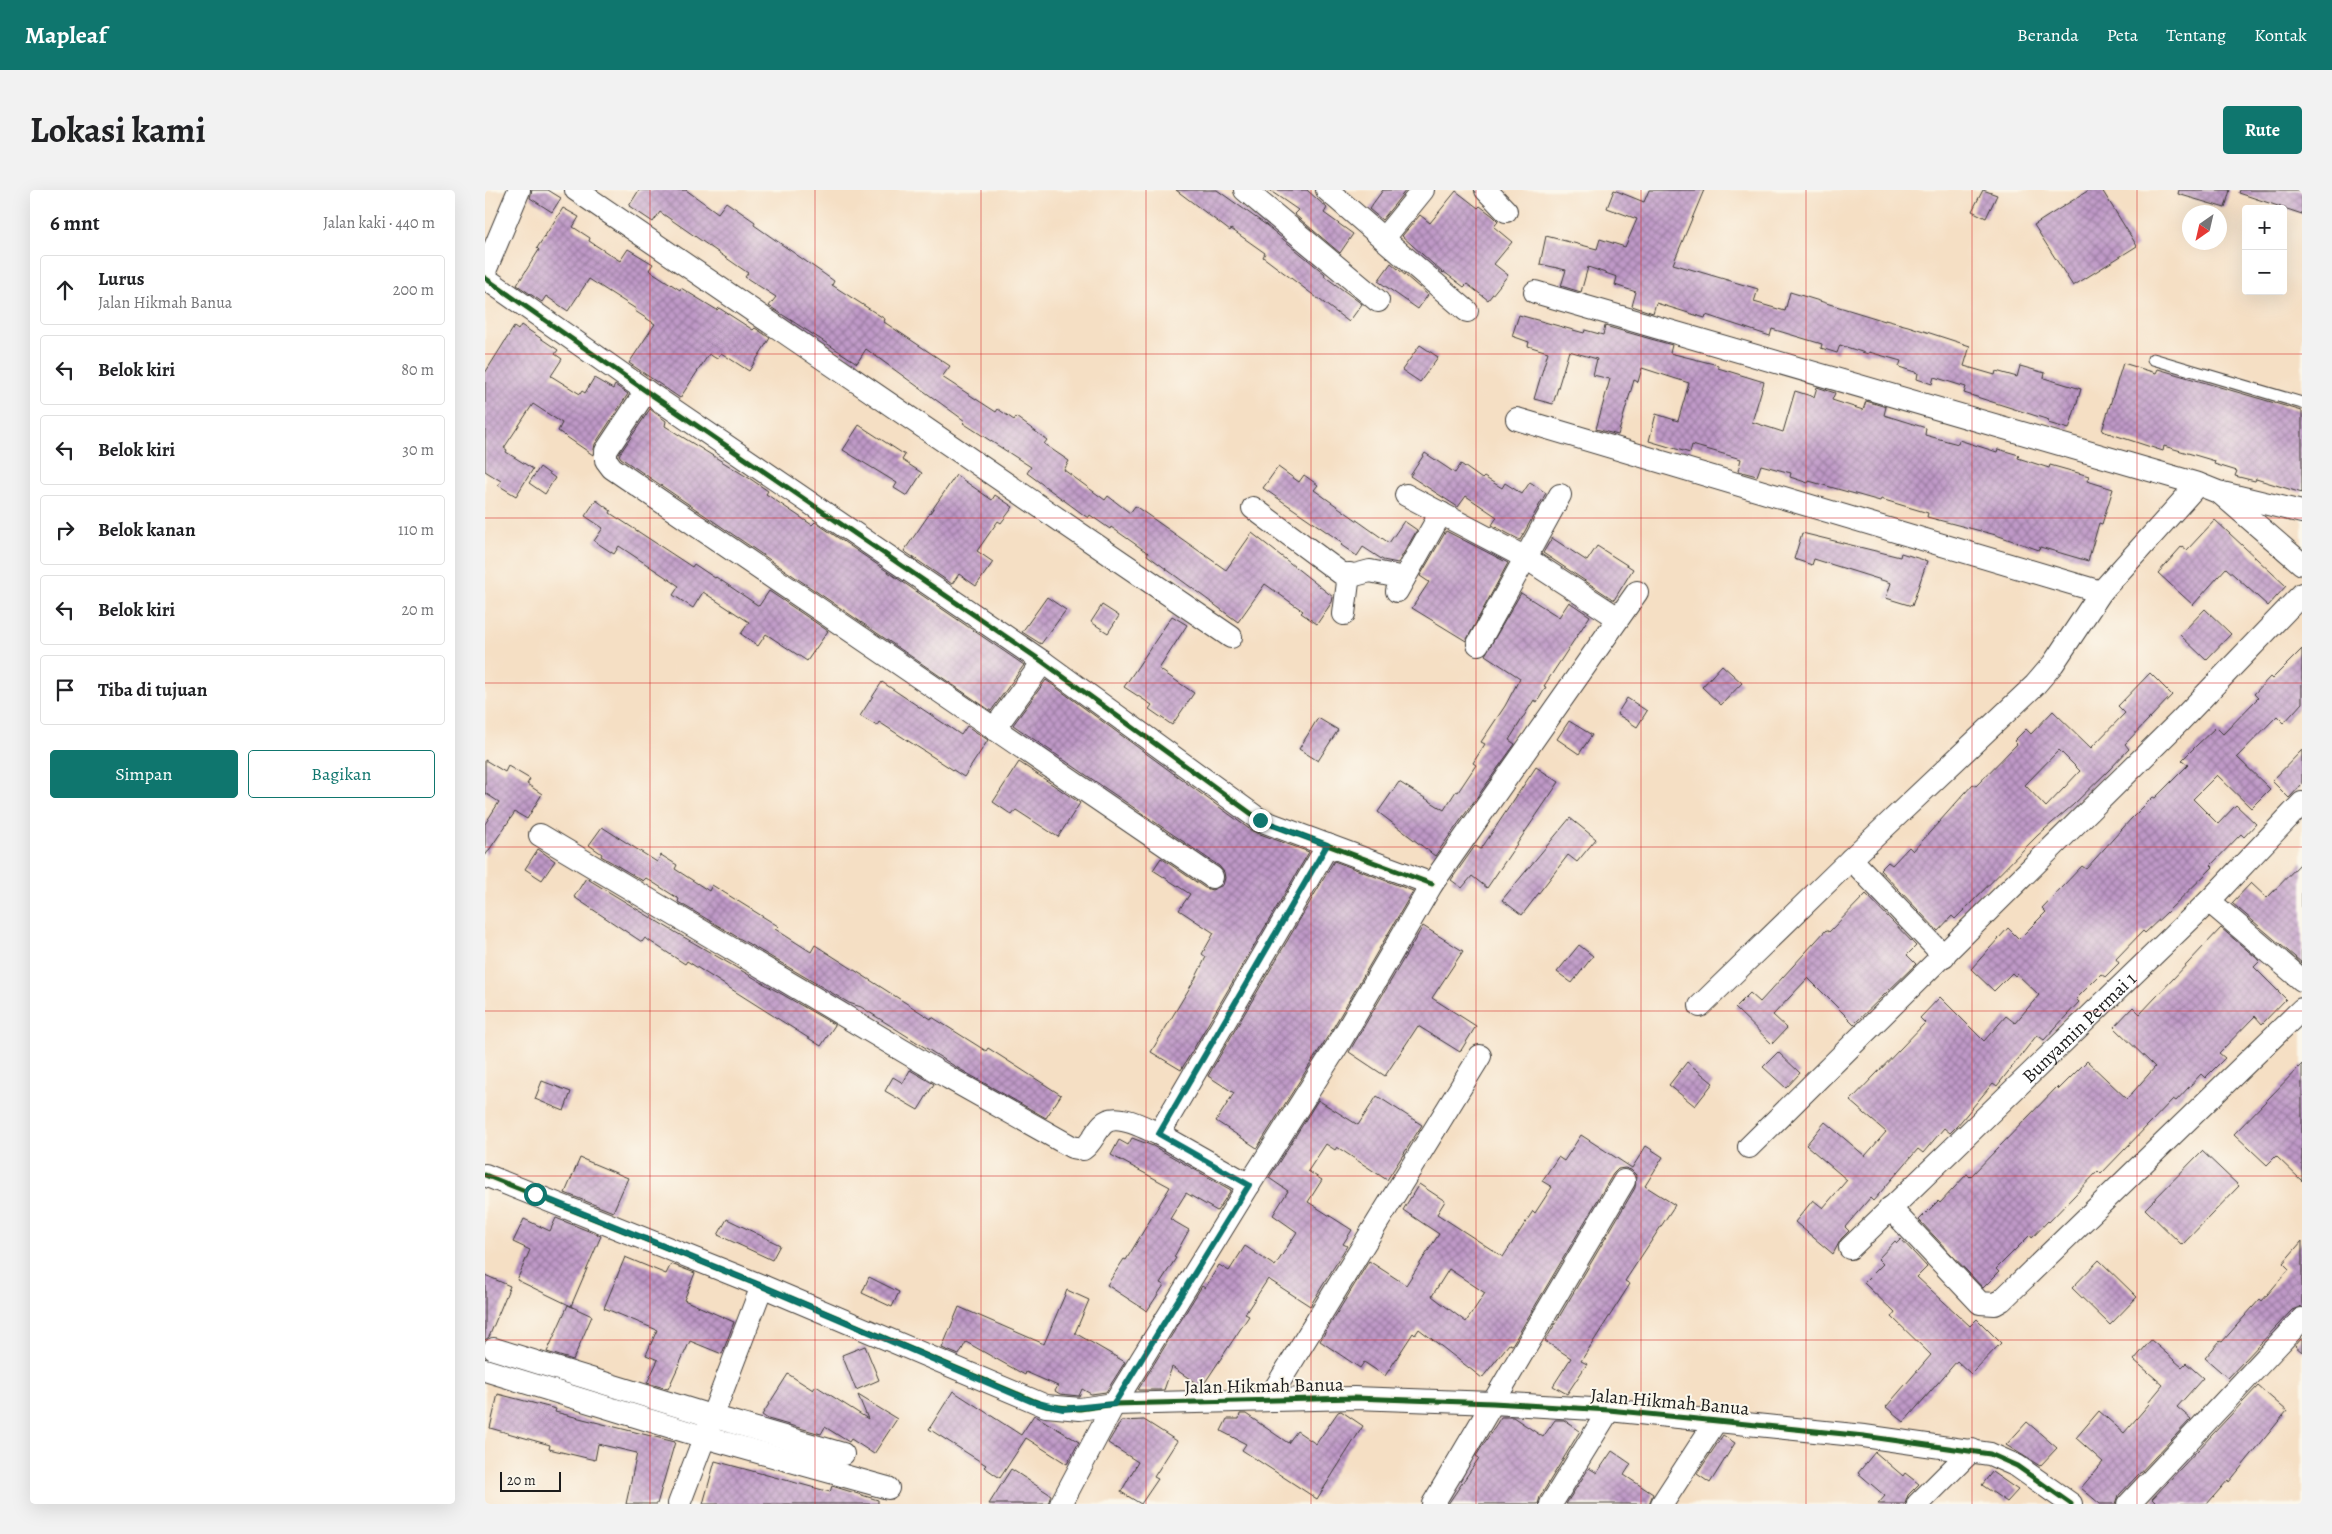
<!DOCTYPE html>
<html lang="id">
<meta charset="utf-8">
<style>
body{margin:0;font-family:Alegreya,serif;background:#f2f2f2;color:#202124}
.controls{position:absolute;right:15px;top:15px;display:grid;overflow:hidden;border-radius:5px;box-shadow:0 5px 20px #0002}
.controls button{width:45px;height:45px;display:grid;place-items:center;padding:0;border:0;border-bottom:1px solid #e0e0e0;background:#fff;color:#202124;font:25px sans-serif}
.compass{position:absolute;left:1697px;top:15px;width:45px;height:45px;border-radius:50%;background:#fff;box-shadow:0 5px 20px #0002;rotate:214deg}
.scale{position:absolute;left:15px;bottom:12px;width:61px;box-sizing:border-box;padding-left:5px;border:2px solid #1c1c1c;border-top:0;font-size:14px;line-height:18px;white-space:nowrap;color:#1c1c1c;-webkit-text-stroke:4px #fbf7ec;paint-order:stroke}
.stop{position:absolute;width:15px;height:15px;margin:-11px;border:4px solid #0f766e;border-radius:50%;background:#fff}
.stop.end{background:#0f766e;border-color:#fff;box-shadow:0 1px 5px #0008}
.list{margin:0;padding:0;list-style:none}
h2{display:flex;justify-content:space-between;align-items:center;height:65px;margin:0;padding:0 20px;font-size:21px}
h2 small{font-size:16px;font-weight:400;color:#757577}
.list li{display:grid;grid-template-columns:32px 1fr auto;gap:15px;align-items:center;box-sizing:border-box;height:70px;margin:0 10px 10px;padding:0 10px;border:1px solid #e0e0e0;border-radius:5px}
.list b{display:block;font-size:19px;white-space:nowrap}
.list p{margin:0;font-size:16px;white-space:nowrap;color:#757577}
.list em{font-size:16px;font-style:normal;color:#757577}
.actions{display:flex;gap:10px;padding:15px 20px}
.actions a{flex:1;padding:11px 0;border:1px solid #0f766e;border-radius:5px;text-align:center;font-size:18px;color:#0f766e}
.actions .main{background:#0f766e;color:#fff}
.icon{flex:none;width:28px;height:28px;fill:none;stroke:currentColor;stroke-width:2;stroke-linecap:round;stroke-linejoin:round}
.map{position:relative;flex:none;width:1817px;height:1314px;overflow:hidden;border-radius:5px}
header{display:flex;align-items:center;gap:30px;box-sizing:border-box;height:70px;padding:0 25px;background:#0f766e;color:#fff}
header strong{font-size:24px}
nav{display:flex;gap:28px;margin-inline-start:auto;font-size:18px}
.intro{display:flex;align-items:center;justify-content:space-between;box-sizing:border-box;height:120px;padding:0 30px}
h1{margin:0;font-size:35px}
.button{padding:12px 22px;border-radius:5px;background:#0f766e;color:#fff;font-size:18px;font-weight:700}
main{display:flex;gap:30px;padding:0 30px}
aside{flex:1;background:#fff;border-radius:5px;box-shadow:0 5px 20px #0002}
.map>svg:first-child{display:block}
</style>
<header>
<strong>Mapleaf</strong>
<nav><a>Beranda</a><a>Peta</a><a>Tentang</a><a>Kontak</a></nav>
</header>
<div class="intro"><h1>Lokasi kami</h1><a class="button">Rute</a></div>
<main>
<aside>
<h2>6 mnt<small>Jalan kaki · 440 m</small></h2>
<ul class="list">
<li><svg class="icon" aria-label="ahead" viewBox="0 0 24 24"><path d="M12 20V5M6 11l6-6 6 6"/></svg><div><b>Lurus</b><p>Jalan Hikmah Banua</p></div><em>200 m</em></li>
<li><svg class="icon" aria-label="left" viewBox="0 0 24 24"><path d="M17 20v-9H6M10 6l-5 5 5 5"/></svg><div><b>Belok kiri</b></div><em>80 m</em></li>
<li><svg class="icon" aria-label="left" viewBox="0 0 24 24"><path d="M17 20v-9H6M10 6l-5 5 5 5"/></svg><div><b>Belok kiri</b></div><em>30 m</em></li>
<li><svg class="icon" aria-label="right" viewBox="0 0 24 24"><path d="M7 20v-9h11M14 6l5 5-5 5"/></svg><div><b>Belok kanan</b></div><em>110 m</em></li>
<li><svg class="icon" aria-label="left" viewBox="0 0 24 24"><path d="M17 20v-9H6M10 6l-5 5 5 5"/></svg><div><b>Belok kiri</b></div><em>20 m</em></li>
<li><svg class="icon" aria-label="arrive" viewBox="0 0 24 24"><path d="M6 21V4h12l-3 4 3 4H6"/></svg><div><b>Tiba di tujuan</b></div></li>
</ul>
<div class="actions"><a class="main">Simpan</a><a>Bagikan</a></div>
</aside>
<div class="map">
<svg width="1817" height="1314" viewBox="0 0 1817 1314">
<defs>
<pattern id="building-cross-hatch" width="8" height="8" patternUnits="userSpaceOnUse" patternTransform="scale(1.25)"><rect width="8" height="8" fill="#bf99c7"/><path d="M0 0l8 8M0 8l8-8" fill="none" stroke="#9a7ca1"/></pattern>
</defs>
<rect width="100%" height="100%" fill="#fbf7ec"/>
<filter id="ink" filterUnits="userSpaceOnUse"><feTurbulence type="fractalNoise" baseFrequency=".02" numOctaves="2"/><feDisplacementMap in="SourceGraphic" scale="10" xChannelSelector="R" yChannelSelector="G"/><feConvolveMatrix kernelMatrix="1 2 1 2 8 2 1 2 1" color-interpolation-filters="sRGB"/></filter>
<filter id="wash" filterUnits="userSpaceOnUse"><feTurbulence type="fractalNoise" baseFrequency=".0096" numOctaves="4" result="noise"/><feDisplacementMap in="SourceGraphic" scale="20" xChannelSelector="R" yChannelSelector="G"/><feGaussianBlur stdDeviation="1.12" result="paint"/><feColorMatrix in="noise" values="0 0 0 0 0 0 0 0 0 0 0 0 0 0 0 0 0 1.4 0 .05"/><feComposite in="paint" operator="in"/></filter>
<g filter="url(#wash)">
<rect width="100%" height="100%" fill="#f5dfc4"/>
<g id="blocks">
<!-- building -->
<path fill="url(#building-cross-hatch)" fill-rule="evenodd" d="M47,0H63L76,8L67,22L45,8Z
M154,0H201L233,23L241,12L270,32L269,35L349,91L347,95L400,129L399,132L465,176L457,187L511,222L513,219L529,230L531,227L562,250L559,254L584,271L579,280L620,310L623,306L645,323L650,316L741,380L767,343L848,407L847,412L832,434L816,423L818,421L780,394L753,432L662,365L663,363L626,337L625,339L605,325L603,328L542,283L546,277L478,233L480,231L381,159L372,173L284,116L291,107L260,87L263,83L214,49L175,22L168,32L144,16Z
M691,0H732L781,35L840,84L839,86L877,114L864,132L778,67L780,63L746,39L745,41Z
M784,0H822L842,18L839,23L868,44L855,63L809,24L813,20Z
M898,0H921L897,30L884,19Z
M1129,0L1159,12L1164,0H1219L1188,74L1273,99L1269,112L1300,121L1305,102L1400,131V130L1423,136L1485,156L1479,176L1510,185L1511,181L1532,187L1535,176L1560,183L1559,188L1596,199L1584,239L1563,233L1564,230L1479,203L1481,197L1449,187L1447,194L1432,189L1433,183L1414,177L1416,171L1384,162L1383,164L1355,155L1352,163L1336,158L1337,154L1287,139L1285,146L1221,125L1220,128L1171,113L1168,123L1147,116L1151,102L1130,95L1132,87L1103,77L1096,102L1076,96L1081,80L1055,74L1061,46L1112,59L1115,49L1140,57L1152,29L1122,18Z
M1498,0L1512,5L1501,28L1487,21Z
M1604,0H1617L1652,56L1588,96L1549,35Z
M1694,0H1745L1740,18L1693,4Z
M1755,0H1817V24L1754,3Z
M971,1L993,18L995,16L1008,26L1013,31L1009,37L1027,52L1009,74L1023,85L1003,110L982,94L979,97L959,82L958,83L917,46L935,25L945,33Z
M78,18L94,27L88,37L105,48L104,51L135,71L143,59L168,74L164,80L195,100L196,98L232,120L234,118L268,140L270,138L285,148L264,181L236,163L232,169L224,164L195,208L144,173L170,134L150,121L151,119L104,89L83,121L61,106L57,112L32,95L54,60L52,58Z
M906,73L943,105L933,119L893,91Z
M1034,125L1099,143L1100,140L1118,145L1120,136L1187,155L1185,163L1233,175V178L1279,192L1267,232L1298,242L1310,201L1329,207L1332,197L1350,203L1347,210L1378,220L1381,211L1401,217L1399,225L1441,238L1440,245L1473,254L1474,250L1512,262L1513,259L1534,265L1533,268L1564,278L1565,275L1604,286L1602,291L1628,299L1617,334L1614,333L1603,371L1555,357L1554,360L1511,345L1442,327L1443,323L1396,309L1395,311L1324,291L1323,293L1305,287L1306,283L1276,275L1272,286L1253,281L1256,269L1207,255L1205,263L1164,251L1171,224L1193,231L1204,193L1157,178L1153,192L1149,190L1133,245L1111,239L1125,189L1108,185L1112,169L1084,161L1068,214L1049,209L1063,162L1043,156L1044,152L1027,146Z
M36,135L73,160L70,164L77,169L66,186L95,204L97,201L100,203L109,188L128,199L130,195L143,204L110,254L108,265L73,241L77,233L48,214L19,258L22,260L21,262L48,279L31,306L13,295L16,291L0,281V183L29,137L33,140Z
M935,155L953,167L935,192L917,180Z
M1638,173L1671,183L1673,179L1817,221V303L1771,289L1770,291L1750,286L1752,281L1729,274L1730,271L1679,256L1678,261L1617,241Z
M165,219L181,231L180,236L199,248L267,290L283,301L281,304L327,335L330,332L539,475L506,521L136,268L134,265Z
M374,235L420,265L417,270L437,283L422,306L409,298L412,293L358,260Z
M940,263L970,283L976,274L997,289L999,287L1017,298L1020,293L1037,304L1045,292L1061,303L1035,350L1007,335L1012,327L981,306L973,317L925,286Z
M55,277L70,288L60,304L44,293Z
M793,277L814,292L819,285L833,295L829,300L904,353L919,331L932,340L913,373L898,370L878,357L872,366L856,355L858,353L778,298Z
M471,285L507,310L510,305L528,317L516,333L513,331L492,361L508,372L491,396L474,384L467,394L419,361Z
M111,310L126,321L125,323L207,377L209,374L230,388L231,387L274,416L284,401L343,441L322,471L281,444L273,456L256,444L264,432L218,402L208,418L188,405L194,396L134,356L129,364L109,351L118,338L100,326Z
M1730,330L1801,396L1783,416L1741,378L1708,415L1673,383L1697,356L1702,360Z
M961,341L1023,373L981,451L927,418L944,392L935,386Z
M1317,343L1415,367L1416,363L1442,371L1427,416L1401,408L1406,393L1329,369L1327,375L1309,369Z
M1067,348L1102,371L1112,356L1148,379L1129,410L1058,363Z
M1036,403L1074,427L1084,412L1105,426L1059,496L1061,497L1052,512L1049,510L1024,550L1030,554L950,666L893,622L914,592L959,620L971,601L973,602L991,575L988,573L1000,554L996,552L1020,516L1035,488L1000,465Z
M562,407L581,420L556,454L537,442Z
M617,415L634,426L623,443L606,432Z
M1720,419L1746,444L1721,470L1695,445Z
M687,426L702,435L674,479L709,503L687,535L664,519L667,515L639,497Z
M1817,459V513L1799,533L1792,526L1752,567L1785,599L1766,618L1732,585L1708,609L1733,634L1751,615L1771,634L1759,647L1756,644L1726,675L1728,677L1681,723L1660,743L1658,741L1631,769L1634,773L1620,787L1616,784L1591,809L1594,812L1559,850L1552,845L1512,896L1508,893L1472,936L1465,943L1459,938L1438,963L1433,959L1388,1011L1385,1008L1360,1037L1364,1041L1356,1049L1348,1064L1310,1032L1328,1010L1338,1018L1362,990L1321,955L1340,932L1380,966L1401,942L1365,911L1440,833L1435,828L1455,807L1499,851L1521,826L1530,833L1554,805L1532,784L1530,786L1527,783L1509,801L1486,779L1523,738L1534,749L1561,722L1557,718L1597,676L1601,679L1646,629L1668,607L1670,608L1703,575L1697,570L1712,555L1731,537L1738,544L1773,508L1769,504L1785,487L1787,489Z
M1237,475L1257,493L1236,515L1217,497Z
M1665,483L1687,505L1640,554L1644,559L1624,580L1588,615L1553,645L1470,729L1467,726L1453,741L1395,680L1403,672L1407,675L1424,657L1428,661L1488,594L1491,596L1532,554L1529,551L1541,539L1546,544L1568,521L1606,558L1640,523L1633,516ZM1574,560L1595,581L1561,617L1540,595Z
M561,490L767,641L824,662L696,880L666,862L710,789L721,767L717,764L729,743L694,720L705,704L668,680L676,668L720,698L727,700L738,695L740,688L739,682L734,676L528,535Z
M397,492L476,545L482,536L503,550L479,587L394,532L392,536L375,526Z
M1142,508L1162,521L1152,537L1132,524Z
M833,528L853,540L833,571L814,559Z
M1084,531L1107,545L1094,564L1072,549Z
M1817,560V594L1804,608L1787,591Z
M0,570L20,582L23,576L45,589L42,594L57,604L42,629L30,622L0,666V634L14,612L0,603Z
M534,572L595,613L573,647L531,620L527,625L508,612Z
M1051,577L1074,592L1002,698L987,686L977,698L966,690L990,656L996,659Z
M1085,628L1111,649L1092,672L1083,665L1037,725L1017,710Z
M117,637L172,672L176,665L192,675L190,679L224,701L227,695L293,736L290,739L326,762L330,755L446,829L447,827L501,861L503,858L576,905L561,928L471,877L376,817L364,813L193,712L194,709L161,688L158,691L116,666L117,664L104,655Z
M53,659L70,671L57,690L40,679Z
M849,671L928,701L845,843L772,958L731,931L749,903L723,886Z
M1817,672V773L1747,713L1766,693L1782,708Z
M101,688L178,735L350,835L336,856L202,771L200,774L160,748L157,752L89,707Z
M1381,704L1431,756L1422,765L1431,774L1369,834L1323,788L1288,825L1302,838L1287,854L1250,818L1265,803L1275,812L1341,740L1344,742Z
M938,736L978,761L947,808L991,836L975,862L933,836L900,886L864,862Z
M1736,738L1775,771L1769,777L1801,809L1777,834L1770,826L1734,863L1740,868L1720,888L1716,884L1691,911L1688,909L1616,984L1613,981L1564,1032L1563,1031L1547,1048L1545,1045L1511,1079L1514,1082L1498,1098L1434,1030L1453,1011L1455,1013L1482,984L1485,987L1572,897L1574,899L1602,871L1642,909L1670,877L1629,837L1648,817L1655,824Z
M1094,755L1108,766L1087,793L1072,782Z
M1293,862L1315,883L1301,898L1278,877Z
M1202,872L1228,893L1210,916L1184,895Z
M1817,874V991L1791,966L1782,975L1749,944Z
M425,880L449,894L433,920L400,901L408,887L418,893Z
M57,891L86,902L79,921L50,909Z
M892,906L937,935L902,990L852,957L850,960L841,954L823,981L837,990L823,1012L867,1040L858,1054L862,1056L825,1116L783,1089L760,1124L764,1126L717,1197L687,1177L679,1200H653L717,1096L720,1098L734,1075L744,1081L760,1056L790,1076L812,1042L788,1025L803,1001L784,988L833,910L873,935Z
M1096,945L1147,978L1161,956L1178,967L1160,996L1190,1015L1140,1091L1145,1094L1096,1171L1102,1174L1082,1204L1068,1196L1086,1168L1060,1151L1150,998L1151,985L1146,980L1140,978L1133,979L1128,984L1027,1155L1024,1154L997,1188L934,1139L930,1145L928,1143L900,1186L879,1172L875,1178L835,1151L884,1071L921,1095L954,1044L918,1020L934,994L960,1011L952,1024L1018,1067L1048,1021L1050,1023L1067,997L1057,991L1073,967L1079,971ZM964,1079L1000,1103L981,1132L947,1106Z
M647,948L668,956L746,1000L732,1021L701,1003L685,1029L704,1040L689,1067L691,1068L675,1093L679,1095L662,1121L622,1095L639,1069L641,1070L685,997L626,965L634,950L643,955Z
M1717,961L1754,996L1697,1055L1660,1019Z
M95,968L143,988L128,1022L80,1003Z
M71,1028L116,1046L86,1116L32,1090L45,1060L28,1052L39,1029L65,1041Z
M242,1029L295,1055L287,1070L233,1045Z
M1416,1049L1442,1077L1432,1087L1485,1136L1492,1129L1516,1153L1486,1184L1472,1171L1419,1232L1401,1217L1446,1165L1407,1127L1410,1123L1379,1093L1398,1074L1393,1069L1410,1051L1412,1053Z
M1817,1051V1116L1807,1120L1743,1188L1720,1168L1735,1151L1737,1152L1775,1109L1777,1111L1804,1079L1798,1073Z
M140,1067L181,1084L186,1074L210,1083L199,1110L249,1132L237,1164L205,1151L183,1199L162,1193L173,1170L161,1165L172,1140L119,1118Z
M1614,1070L1652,1107L1625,1135L1587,1098Z
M0,1085L25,1096L4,1147L0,1150Z
M384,1087L414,1102L407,1117L377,1103Z
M582,1100L604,1110L590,1143L640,1172L621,1202L606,1204L597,1199L594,1206L575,1204L570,1201L573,1196L541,1182L540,1185L481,1152L474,1165L457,1158L474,1117L559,1154Z
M83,1115L107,1126L88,1170L62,1162Z
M1817,1148V1162L1810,1156Z
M1666,1150L1697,1177L1701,1173L1718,1188L1692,1217L1706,1229L1634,1305L1631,1314H1615L1596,1298L1618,1272L1591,1248L1614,1221L1639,1243L1664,1214L1663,1213L1678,1195L1649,1170Z
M380,1156L394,1190L371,1200L357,1165Z
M303,1184L328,1200L331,1196L383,1229L373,1205L412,1229L389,1264L366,1249L364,1252L340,1237L336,1244L283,1229L277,1225Z
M1773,1196L1802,1221L1744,1292L1743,1290L1722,1314H1672L1667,1309Z
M468,1201L536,1245L549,1225L594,1252L582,1274L541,1248L515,1288L499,1277L501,1275L444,1239Z
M13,1204L71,1219L70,1222L190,1252L172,1314H141L152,1263L113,1254L110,1270L64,1259L65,1255L5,1238Z
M856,1221L878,1236L832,1309L757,1260L761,1254L736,1241L742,1229H754L755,1224H761L803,1253L812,1241L831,1254L853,1222Z
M1016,1227H1028L1058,1247L1070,1230H1079L1095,1241L1055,1307L1053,1314H963L994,1268L991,1266Z
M659,1230L692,1251L669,1287L673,1289L656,1314L636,1302L653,1272L623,1253L636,1231Z
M1542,1232L1572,1258L1555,1276L1521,1255Z
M1238,1245L1250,1253L1225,1293L1212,1284Z
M1127,1261L1146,1274L1139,1285L1168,1304L1164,1314H1081L1104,1278L1112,1283Z
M1390,1262L1418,1286L1420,1283L1434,1294L1423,1305L1420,1314H1393L1400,1306L1373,1283Z
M230,1271L345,1302L347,1296L393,1310V1314H218Z
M526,1279L566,1305L563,1314H504Z
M1507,1282L1533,1300L1522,1312L1497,1295Z"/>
</g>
</g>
<g filter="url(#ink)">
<use href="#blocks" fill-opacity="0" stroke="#3d3935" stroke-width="1"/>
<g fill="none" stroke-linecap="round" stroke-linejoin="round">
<defs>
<path id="lane" d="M1668,169L1817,213"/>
<g id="street">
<path d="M91,0L746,447"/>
<path d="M760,0L893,111"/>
<path d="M842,0L982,121"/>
<path d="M1001,0L1021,21"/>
<path d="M899,48L938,0"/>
<path d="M0,81L34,0"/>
<path d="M0,88L161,201L558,472L775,630L947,694"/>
<path d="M1050,102L1713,294L1733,302L1817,322"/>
<path d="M161,201L121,261V270L127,278L727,687"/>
<path d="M1032,229L1616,402"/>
<path d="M1736,304L1817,374"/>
<path d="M921,305L1041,368L1133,428"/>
<path d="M768,318L857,384L870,385L885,381L919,388"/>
<path d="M912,401L956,323"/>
<path d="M859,424L864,384"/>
<path d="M993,454L1075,305"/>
<path d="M509,539L558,472"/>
<path d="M55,645L464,888L587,957L598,959C607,953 610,942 618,934C631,921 660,938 674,944"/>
<path d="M1366,669L1459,766"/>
<path d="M1724,711L1817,790"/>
<path d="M1215,816L1366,669L1550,495L1568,474L1616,402L1713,294"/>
<path d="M1264,957L1695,531L1817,404"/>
<path d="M0,985L277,1096L561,1216L595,1219L629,1214L869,1208L1008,1213L1124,1220L1379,1246L1505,1264L1532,1276L1586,1314"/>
<path d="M764,995L674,944L843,655"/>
<path d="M1405,1018L1495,1113L1510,1114L1517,1110L1817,819"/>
<path id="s1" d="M1365,1058L1724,711L1817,613"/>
<path d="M9,1159L226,1226L358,1264"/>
<path d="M0,1180L219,1247L403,1298"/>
<path d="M783,1210L995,866"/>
<path d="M194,1314L277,1096"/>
<path d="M576,1314L629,1214L764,995L856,850L947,694L1152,402"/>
<path d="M948,1314L1139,991"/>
<path d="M1066,1314L1124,1220"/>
<path d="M1177,1314L1231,1231"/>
<path d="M1433,1314L1487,1260"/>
<path d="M1644,1314L1817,1129"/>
</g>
</defs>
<!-- lane casing -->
<use href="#lane" stroke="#3d3935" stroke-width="13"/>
<!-- street casing -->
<use href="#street" stroke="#3d3935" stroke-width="24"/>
<!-- lane -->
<use href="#lane" stroke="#fff" stroke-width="11"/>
<!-- street -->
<use href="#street" stroke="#fff" stroke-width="22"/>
<defs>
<path id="cycleway" d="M0,88L161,201L558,472L775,630L947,694
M0,985L277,1096L561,1216L595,1219L629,1214L869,1208L1008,1213L1124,1220L1379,1246L1505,1264L1532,1276L1586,1314"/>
</defs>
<!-- cycleway casing -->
<use href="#cycleway" stroke="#fbf7ec" stroke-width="8"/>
<!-- cycleway -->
<use href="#cycleway" stroke="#1b5e20" stroke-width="5"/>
</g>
</g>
<g fill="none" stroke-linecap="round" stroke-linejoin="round" filter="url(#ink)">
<!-- route -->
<path stroke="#0f766e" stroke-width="6" d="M50,1004L277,1096L548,1212L578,1219L629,1214L764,995L674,944L842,655L775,630"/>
</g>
<!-- grid -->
<path fill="none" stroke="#d62828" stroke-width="1" stroke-opacity="0.55" d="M165,0V1314M330,0V1314M496,0V1314M661,0V1314M826,0V1314M991,0V1314M1156,0V1314M1321,0V1314M1487,0V1314M1652,0V1314M0,164H1817M0,328H1817M0,493H1817M0,657H1817M0,821H1817M0,986H1817M0,1150H1817"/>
<g text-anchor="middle" stroke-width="4" stroke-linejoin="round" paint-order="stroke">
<!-- street labels -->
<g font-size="19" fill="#1c1c1c" stroke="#fbf7ec">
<text dy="7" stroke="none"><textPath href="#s1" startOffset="318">Bunyamin Permai 1</textPath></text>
<text transform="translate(779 1195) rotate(-1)" y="7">Jalan Hikmah Banua</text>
<text transform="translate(1185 1211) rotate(5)" y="7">Jalan Hikmah Banua</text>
</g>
</g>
</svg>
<div class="controls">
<button>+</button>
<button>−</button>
</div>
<svg class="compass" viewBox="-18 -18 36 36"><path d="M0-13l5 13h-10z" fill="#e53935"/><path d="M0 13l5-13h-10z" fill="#757577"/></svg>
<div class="scale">20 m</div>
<div class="stop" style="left:50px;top:1004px"></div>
<div class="stop end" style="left:775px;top:630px"></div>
</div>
</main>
